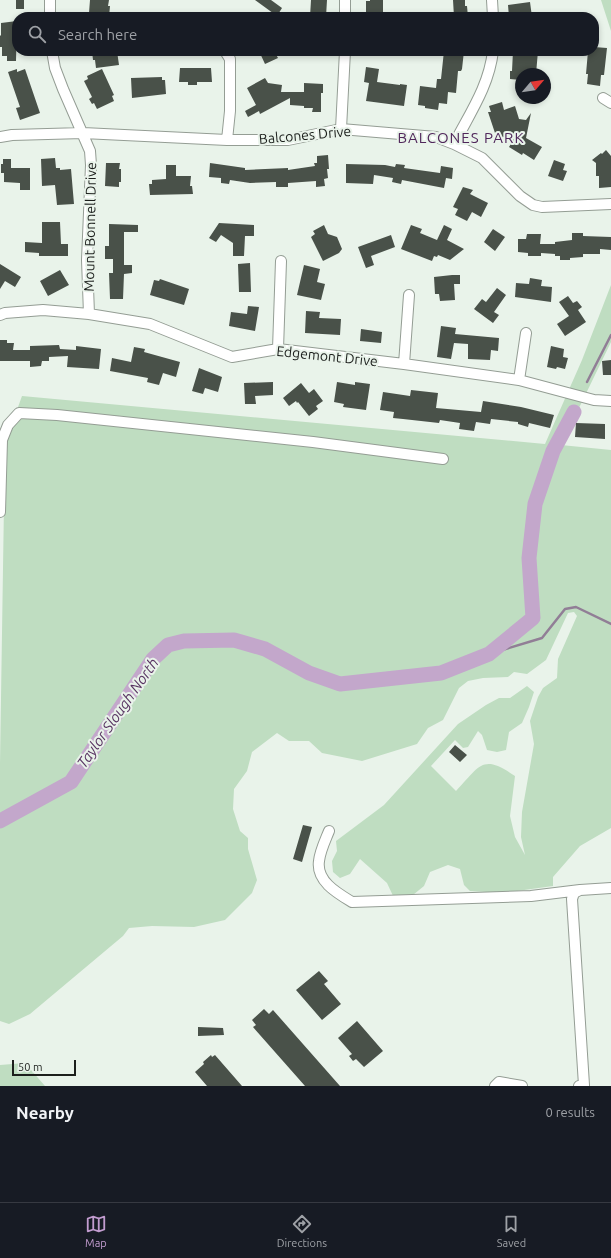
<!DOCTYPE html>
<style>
body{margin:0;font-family:Ubuntu,sans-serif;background:#20242c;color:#f1f3f6}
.compass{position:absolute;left:515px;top:68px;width:36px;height:36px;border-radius:50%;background:#171b24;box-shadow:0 2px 6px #0003;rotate:61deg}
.scale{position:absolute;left:12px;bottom:10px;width:64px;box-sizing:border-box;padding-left:4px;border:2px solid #1c1f1c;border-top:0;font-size:11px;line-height:14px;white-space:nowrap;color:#1c1f1c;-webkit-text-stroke:3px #e9f3ea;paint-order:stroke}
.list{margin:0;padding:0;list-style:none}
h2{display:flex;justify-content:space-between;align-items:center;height:52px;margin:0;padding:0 16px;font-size:17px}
h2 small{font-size:13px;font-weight:400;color:#9ea1a6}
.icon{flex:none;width:22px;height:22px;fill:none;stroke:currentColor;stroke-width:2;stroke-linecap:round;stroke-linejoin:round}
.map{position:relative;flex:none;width:611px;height:1086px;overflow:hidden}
.search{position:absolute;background:#171b24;box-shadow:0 2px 6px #0003;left:12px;right:12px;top:12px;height:44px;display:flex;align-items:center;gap:10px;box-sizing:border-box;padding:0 14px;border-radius:16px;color:#9ea1a6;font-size:15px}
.sheet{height:116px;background:#171b24}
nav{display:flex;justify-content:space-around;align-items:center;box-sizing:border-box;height:56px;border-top:1px solid #363941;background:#171b24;font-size:11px;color:#9ea1a6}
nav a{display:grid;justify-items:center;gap:2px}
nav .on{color:#c29ccf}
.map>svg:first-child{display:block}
</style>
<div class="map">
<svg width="611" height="1086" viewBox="0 0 611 1086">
<rect width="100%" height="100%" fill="#e9f3ea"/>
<!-- green -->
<path fill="#bfddc1" d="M601,0H611V31Z
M611,285V342L561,445L611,450V828L580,846L553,877V886L503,893L470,891L464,885L460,869L448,865L430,872L424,886L408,899L394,898L387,883L360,859L350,874L340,878L333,872L332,861L337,851L336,841L384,805L458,724L486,705L499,698H510L527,686L534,692L529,707L522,723L509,732L506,750L497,752L487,750L482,735L478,731L468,747L463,748L455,740L431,766L456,791C480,766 482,753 515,776L510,816L515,837L525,855L521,837L522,812L534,744L530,721L538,697L543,688L557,678L558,659L577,616L574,612L568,613L546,660L527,674L514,672L508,677L483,678L468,681L459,688L443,720L428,728L417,744L362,761L322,753L309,741H289L277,733L252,752L247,771L234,789L233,809L240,831L248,838V849L257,880L252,893L225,920L194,927L152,926L129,928L123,936L30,1014L9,1024L0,1021V763L5,439L13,421L22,396L545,444L582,360Z
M25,1063L45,1086H0V1065Z"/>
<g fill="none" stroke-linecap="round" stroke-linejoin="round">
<!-- stream -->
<path stroke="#917e96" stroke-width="2.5" d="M587,382L611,335
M489,654L542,638L565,609L576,607L611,624"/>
<!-- river -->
<path stroke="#c3a7cb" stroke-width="15" d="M0,821L71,782L153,659L168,645L184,641L234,640L265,649L309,673L340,684L441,673L489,654L533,618L529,558L535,504L553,451L574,412"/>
</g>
<!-- building -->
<path fill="#495149" d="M16,0H24V9H16Z
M90,0H109L108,6H110L109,17H96V14L89,13Z
M255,0H271L282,8L277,16Z
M311,0H327L326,17H310Z
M370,0H383V17H366V1H370Z
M453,0H465V6H467L468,17H454Z
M530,2L532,17H509L508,5Z
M17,21L16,61H7V56H2V47H0V36L1,35V23Z
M594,47L607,48L604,75H601L600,86L587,84L588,74H586L588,51H594Z
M92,51H117L119,65L96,68L95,60H93Z
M259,51H274L278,58L265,64Z
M444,51H464L462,69L461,71H458L456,93L448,92L447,104L439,103L438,110L425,108V106L418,105L420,86L436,88L437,79H441Z
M513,51H538L536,74H521V80L510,79V71H512Z
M366,67L379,69L377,82L400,85V84L407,85L404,106L366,101L369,83L364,82Z
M180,68H211L212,82H197V85H188V82H179Z
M17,69V72L25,69L40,113L20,120L16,108L20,107L8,72Z
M102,69L114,95L112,96L114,101L97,109L94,103L92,104L89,99L92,97L84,81L88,79L87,76Z
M162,77V80H165L166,94L132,98L131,78Z
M265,78L268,83L282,85L281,92H304V83L323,84V93H321V112H312L313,108H304V106L290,105V98L260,114L259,111L248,117L245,111L256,105L247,88Z
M502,102L504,110L515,106L519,119L526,120L531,113L526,138L542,147L534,160L523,153L522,155L509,147L518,132L498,139L496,132L495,133L488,112H491L489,106Z
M606,150L611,156V187L599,188V176H596V163L592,160L601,153L602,154Z
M328,155L329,169H327L328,178L324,179L325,186L316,187V181L288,183V187H276V182L250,183L230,180L229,184L221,183V178L209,177L210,163L245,168V170L288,168V170L315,166L314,163H317V156Z
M55,158L56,168H60V170L71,169L74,204L57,205L55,185L42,186L41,159Z
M3,159H11V168H30V190H20V183L4,182V173H1V164H3Z
M554,160L565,164L563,170L567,171L563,181L548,176Z
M106,163H120L119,169H121V182H119V187L105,186Z
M346,164L385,165L395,167L396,164L405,165L404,168L440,173L441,166L453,168L452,179L446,178L444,188L402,180L401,184L392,182L393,178L374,175L373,184L346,183Z
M166,165H176V176H191L190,186H192L193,194L150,195L149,184H152V180L166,179Z
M463,187L473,190L470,194L488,203L481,217L472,212L467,221L455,215L458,209L453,207Z
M42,222H60L61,244H68V256H39V253L25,252V242L42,243Z
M219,223L254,225V236H245L244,256H233V243L221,235L216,242L209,238Z
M109,224L138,225V232H124V265H132V273L124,274L123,299H110L109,273H113V259H105V246H109Z
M324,225L328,234L337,237L342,249L339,253L323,261L311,237L315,234L313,231Z
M411,225L422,229L420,233L437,240L444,225L452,229L447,240L464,249L450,260L438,255L437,257L434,256L432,261L401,249Z
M493,229L505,237L495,251L484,242Z
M572,233H583V236L611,237V250L600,249V254H583V257L570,258V260H560V256H555V254L541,253V256H528V253L518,252V239H526L527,234H541L540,244H555V242L572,240Z
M391,235L395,247L371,256L374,265L366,268L358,247Z
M250,263L251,292H239L238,264Z
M0,264L21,277L15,287L5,281L0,289Z
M304,265L320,269L317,282L325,284L321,300L297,295Z
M60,270L69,285L48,296L40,281Z
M452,275H460V284H454L455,300L440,301L439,294H435L434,277Z
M530,278L542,280L541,286L552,287L551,302L515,297L516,283L529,284Z
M160,279L189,289L184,305L150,295L154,280L159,281Z
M497,288L506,295L494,312L499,315L493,323L474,309L482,299L486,302Z
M568,296L573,303L577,301L582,307L578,310L586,322L565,336L557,324L569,316L559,302Z
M248,306L259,307L255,331L229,326L231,312L247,314Z
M306,311L320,312L319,318L341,319L340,335L305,333Z
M441,326L456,328L455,334L499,338L498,351L491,350L490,360L468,359V344L454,343L451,359L437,357Z
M361,329L382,332L381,343L360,341Z
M0,340H7V343H14L13,350H30V346L59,345L60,349L76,350V346L101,349L99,369L67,367L68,356L49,357V361H42L41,366L30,367V361H0Z
M551,346L564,349L563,357L568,358L565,369L557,367L556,369L547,367Z
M134,347L145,349L144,352L180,362L176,377L163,373L159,385L147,382L148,378L110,371L112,358L131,362Z
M611,360V375H603L602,361Z
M199,368L222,377L218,392L205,388L203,394L192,391Z
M273,382V395L255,396L256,404H245L244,383Z
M337,382L355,385V382L370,384L366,410L343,407L344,404L334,402Z
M301,383L309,393L314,389L323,401L316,406L318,409L309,416L298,402L297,403L296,401L289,406L283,398Z
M411,390L438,393L436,408L481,412L483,401L521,407L554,415L550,428L529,423L528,427L518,424V422L491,419L490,424L476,422L474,431L459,429L460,423L440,420L439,423L403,419L393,418L394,412L380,410L383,392L410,396Z
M576,423L605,424V439L575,437Z
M455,745L467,755L460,762L449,752Z
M303,825L312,827L302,862L293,859Z
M319,971L328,981L324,984L341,1004L322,1020L296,990Z
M264,1009L269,1014L273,1010L340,1086H305L253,1027L256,1025L252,1020Z
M357,1021L383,1051L364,1067L356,1059L353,1061L349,1056L352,1054L338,1038Z
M198,1027L223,1028L224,1035L198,1036Z
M211,1055L212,1057L215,1055L242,1086H207L195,1072L204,1064L203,1062Z"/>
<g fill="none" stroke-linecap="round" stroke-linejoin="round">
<defs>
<path id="minor" d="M50,0V17
M345,0V17
M492,0L493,17
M52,51L55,68L63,89L90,151L91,165L87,260L89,314
M225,51L230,59V111L227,140
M603,98L611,103
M341,129L345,51
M0,137L12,135L83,133L227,140H288L341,129L436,137L454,144L482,158L520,196L533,205L542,207L611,204
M454,144C470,113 489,86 493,51
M0,315L5,313L43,310L89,314L150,324L232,357L278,349L404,364L519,380L594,400L611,401
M278,349L281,261
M404,364L409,295
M519,380L526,333
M0,512L2,440L8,425L19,413L57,415L313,442L443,459
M329,831C325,841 320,851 319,861C316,881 337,893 352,902L531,896L580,890L611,888
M495,1086L499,1082L522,1086
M579,1086L584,1085L572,899L574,893L580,890"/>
</defs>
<!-- minor casing -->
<use href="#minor" stroke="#949d94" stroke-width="12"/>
<!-- minor -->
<use href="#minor" stroke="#fff" stroke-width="10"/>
</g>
<g text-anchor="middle" stroke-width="4" stroke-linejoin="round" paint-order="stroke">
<!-- street labels -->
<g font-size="14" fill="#1c1f1c" stroke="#e9f3ea">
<text transform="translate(305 135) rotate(-5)" y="5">Balcones Drive</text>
<text transform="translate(90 227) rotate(-89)" y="5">Mount Bonnell Drive</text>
<text transform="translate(327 356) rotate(6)" y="5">Edgemont Drive</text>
</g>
<!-- neighbourhood labels -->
<g font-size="15" letter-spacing="1" fill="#50275b" stroke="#e9f3ea">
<text x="461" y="143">BALCONES PARK</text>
</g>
<!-- water labels -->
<g font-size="15" font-style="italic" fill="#583362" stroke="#e9f3ea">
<text transform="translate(118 713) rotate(-55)" y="5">Taylor Slough North</text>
</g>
</g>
</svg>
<svg class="compass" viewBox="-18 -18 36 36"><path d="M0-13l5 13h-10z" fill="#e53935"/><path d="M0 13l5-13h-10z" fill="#9ea1a6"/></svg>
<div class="scale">50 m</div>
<div class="search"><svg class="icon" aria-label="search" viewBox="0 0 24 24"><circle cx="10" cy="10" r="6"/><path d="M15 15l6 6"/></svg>Search here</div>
</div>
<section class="sheet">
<h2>Nearby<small>0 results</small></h2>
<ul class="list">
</ul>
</section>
<nav>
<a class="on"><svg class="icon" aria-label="map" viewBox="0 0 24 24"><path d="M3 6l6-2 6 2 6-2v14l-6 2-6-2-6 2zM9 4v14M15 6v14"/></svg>Map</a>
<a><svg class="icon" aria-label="directions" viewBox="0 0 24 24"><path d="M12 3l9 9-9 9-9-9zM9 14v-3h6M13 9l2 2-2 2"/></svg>Directions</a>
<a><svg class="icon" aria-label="saved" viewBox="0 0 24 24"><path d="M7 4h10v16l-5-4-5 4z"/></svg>Saved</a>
</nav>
